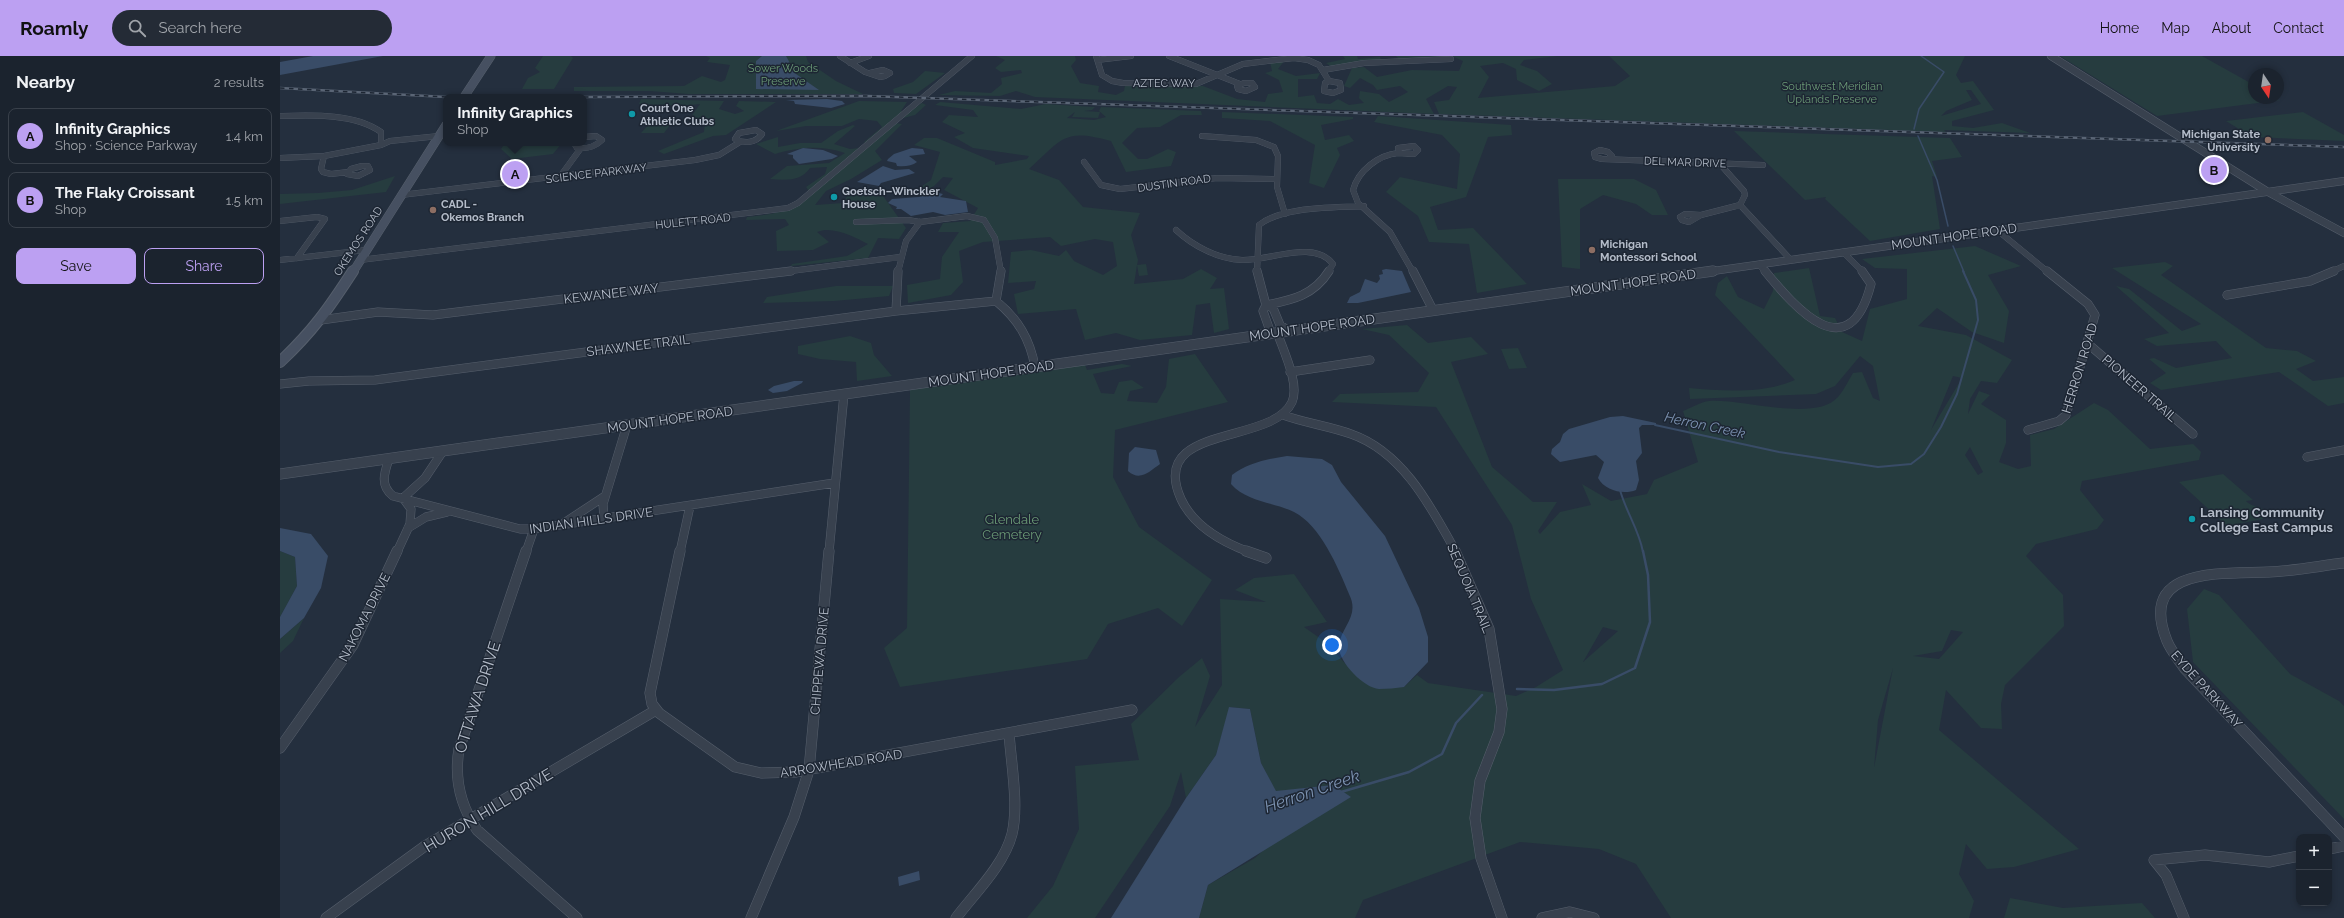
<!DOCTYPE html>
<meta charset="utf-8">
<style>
body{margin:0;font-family:Raleway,sans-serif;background:#242b36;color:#f1f3f6}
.controls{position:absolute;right:12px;bottom:12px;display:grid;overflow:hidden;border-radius:8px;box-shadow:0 2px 6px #0003}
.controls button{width:36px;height:36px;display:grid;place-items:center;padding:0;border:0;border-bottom:1px solid #39404a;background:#1b232e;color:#f1f3f6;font:20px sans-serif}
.compass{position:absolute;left:1968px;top:12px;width:36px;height:36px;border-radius:50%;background:#1b232e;box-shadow:0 2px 6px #0003;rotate:167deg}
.you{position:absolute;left:1052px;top:589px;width:14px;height:14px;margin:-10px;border:3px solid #fff;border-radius:50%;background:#1a73e8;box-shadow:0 0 0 6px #1a73e833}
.badge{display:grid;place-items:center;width:26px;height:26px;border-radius:50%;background:#bca0f2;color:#111;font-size:13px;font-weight:700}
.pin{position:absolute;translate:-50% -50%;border:2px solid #fff;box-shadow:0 1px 4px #0006}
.popup{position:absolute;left:163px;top:38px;width:144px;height:52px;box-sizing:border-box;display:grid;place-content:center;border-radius:8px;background:#1b232e;filter:drop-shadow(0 1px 3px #0005);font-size:13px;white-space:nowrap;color:#a0a4aa}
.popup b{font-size:15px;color:#f1f3f6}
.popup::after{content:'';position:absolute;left:50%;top:100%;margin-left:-8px;border:8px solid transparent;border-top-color:#1b232e}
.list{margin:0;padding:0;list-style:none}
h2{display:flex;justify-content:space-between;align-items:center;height:52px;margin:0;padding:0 16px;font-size:17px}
h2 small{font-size:13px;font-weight:400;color:#a0a4aa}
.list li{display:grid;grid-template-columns:26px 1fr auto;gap:12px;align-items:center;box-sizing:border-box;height:56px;margin:0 8px 8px;padding:0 8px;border:1px solid #39404a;border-radius:8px}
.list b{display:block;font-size:15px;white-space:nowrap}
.list p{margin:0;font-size:13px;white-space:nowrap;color:#a0a4aa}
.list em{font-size:13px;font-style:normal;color:#a0a4aa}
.actions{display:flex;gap:8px;padding:12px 16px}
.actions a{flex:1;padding:9px 0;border:1px solid #bca0f2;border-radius:8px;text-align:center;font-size:14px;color:#bca0f2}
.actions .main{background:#bca0f2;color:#111}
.icon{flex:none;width:22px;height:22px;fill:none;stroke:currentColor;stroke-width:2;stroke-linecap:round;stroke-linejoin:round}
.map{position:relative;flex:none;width:2064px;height:862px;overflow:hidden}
header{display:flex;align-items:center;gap:24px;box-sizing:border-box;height:56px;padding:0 20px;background:#bca0f2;color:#111}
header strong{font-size:19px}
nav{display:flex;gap:22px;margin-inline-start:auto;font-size:14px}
.search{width:280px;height:36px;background:#242b36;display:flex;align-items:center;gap:10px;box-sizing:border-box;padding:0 14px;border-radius:22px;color:#a0a4aa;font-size:15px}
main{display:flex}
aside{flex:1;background:#1b232e}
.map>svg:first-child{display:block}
</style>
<header>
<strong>Roamly</strong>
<div class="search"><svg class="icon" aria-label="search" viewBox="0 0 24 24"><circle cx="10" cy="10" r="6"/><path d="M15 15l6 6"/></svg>Search here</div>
<nav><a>Home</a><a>Map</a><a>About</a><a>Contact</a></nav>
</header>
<main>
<aside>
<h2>Nearby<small>2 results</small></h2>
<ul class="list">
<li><span class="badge">A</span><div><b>Infinity Graphics</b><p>Shop · Science Parkway</p></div><em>1.4 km</em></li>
<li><span class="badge">B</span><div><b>The Flaky Croissant</b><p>Shop</p></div><em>1.5 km</em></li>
</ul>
<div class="actions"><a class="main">Save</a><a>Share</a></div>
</aside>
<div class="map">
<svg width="2064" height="862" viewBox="0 0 2064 862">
<rect width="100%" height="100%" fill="#242f3e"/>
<!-- green -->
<path fill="#263c3f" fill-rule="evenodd" d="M263,0H291L293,2L274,33H242L248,22L260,16L255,12Z
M426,0H526L528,6L556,25L583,38H408L370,35H294V31L404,30L422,20L441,26L445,24L450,9L427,6L430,2Z
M716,0H795L796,4L791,10L800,27L819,30L818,36L836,39L844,35L845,30H923L957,43L985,46L988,38L1003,36L999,24L985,17L992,15L990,6L1005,4L998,13L1016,20L1040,17L1037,23H1018V41L1034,39L1037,47L1050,48L1058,43L1069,49L1084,47L1079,42L1080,35L1099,38L1109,46L1128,36L1120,30L1097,34L1093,29L1080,22L1070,32L1064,30L1072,12L1084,11L1097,21L1132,14L1179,15L1183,5L1174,1L1119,3L1116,0H1278L1244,4L1240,9L1257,15L1272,28L1259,35L1237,24L1236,13L1223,7L1200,10L1209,21L1198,42L1335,30L1350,20L1329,0H1685L1676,19L1681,27L1693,25L1714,54L1672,65V70L1693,72L1722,67L1750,77L1664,74L1666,76L1159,58L1154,46L1169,44L1177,31L1168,30L1146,43L1154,58L755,41L736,35L720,40L659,39L675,35L711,37L722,28L721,22L742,17L741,14L721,16L715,12L725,4ZM1686,34H1691L1701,48L1661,60L1666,55L1692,44Z
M1063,0H1077L1078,3L1100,1L1101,4L1050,10L1046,7L1065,3Z
M1780,0H1922L1974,29V42L2001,44L1877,60Z
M645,15L665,17L636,38L614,37L613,33L633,26Z
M361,43L444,45L439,53L455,58L464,55L456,50L459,45L496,46L446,79L433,80L384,98L378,95L424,76L425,66L411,61L420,48L402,50L359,48Z
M579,45L627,46L621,55L627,58L642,47L646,49L635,59L608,66L622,68L595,95L602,104L571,123L546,135L535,149L563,147L571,134L601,137L626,172L619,183L598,182L588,202L511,210L512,208L567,200L588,188C575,181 552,169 537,176L549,186L533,194L497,195L496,175L509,169L505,163L466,164L467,161C495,158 509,156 532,139L526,131L545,118L547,111L530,112C520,126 506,124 490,123L507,110L549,107L565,97C540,89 520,91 495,98L476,88L498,81V91L520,87H541L558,75L573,69L575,70L554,88L570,93L589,91L584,86L602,71L597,65L579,63L562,70H526L496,75Z
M660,46L741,53L766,48L815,51L812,54L804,55L820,56L818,62L792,61L795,56L787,62L814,64L826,61L819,55L821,51L921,55L922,59H901L880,71L857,72L842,87L858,103H867L888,93L896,96L891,110L846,116L831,85C784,72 783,82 749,113L779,124L803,151L860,157L851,179L858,204L857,209L866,208L868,219L859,220L857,209L854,228L903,223L921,213L937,222L930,233L944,232L949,273L934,277L930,247L916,249L912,279L860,284L836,277L805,284L796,253L738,258L734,238L754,233L756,225L728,227L731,196L751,194L779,200L786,194L794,205L823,219L837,210L833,186L815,183L781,190L770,181L703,186L679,195L683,226L671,239L628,247L627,229L660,223L662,201L679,176H658L663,167L690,165L698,152L664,134L673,122L663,121L654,130L636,140L633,136L651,124L660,96L634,89L644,82H657L715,106V109L747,103L749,100L693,92L674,81L685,77L662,66L669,59L698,61L693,54L655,49Z
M942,56L1073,61V63L1041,69L1045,84L1069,79L1074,85L1057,92L1060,99L1044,132L1029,127L1035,89L990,65L942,62Z
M2023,56L2064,79V85L1972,81L1946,65Z
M1098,60L1231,69L1232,79L1208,81L1186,141L1150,151L1158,174L1193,172L1247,228L1197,237L1189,188L1149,186L1138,160L1106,136L1120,121L1177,133L1180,98L1162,79L1094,66Z
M394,64L384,77H361L372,65Z
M1454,75L1670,82L1682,101L1652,105L1657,121L1652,120L1660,173L1590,185L1545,143L1546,141L1525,144Z
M225,87H282L273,98L232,103L221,93Z
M115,120L106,136L0,148V138L38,137L72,134Z
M1278,123H1354L1376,134L1388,159H1372L1356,148L1323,139L1300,153V213L1282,211Z
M1695,190L1741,210L1708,219L1729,255L1724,287L1692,276L1657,252L1638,270L1686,279L1732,304L1717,327L1701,325L1690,343L1688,358L1699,335L1710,339L1701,348L1726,364V387L1719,406L1738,413L1751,410L1750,379L1774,373L1814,347L1828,354L1870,393L1913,388L1921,396L1919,404L1802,425L1800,434L1824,464L1817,473L1756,488L1746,500L1783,539L1784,570L1725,629L1721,648L1722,673L1701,672L1666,634L1659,674L1799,793L1734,811L1707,813L1686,788L1679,818L1694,845L1689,862H1391L1356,808L1319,793L1240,786L1083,844L1075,862H919L928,829L975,802L1052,729L996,736L981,707L970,653L950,651L936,699L906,742L901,716L890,750L815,862H747L773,830L799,773L795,710L859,704L851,668L899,621L922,602L930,620L915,671L942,629L940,543L986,546L955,534L974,522L1014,518L1047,566L1024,571L1044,585L1078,621L1124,631L1137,619L1148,627L1236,640L1256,631L1283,614L1251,543L1232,469L1156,351L1052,346L1060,338L1138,336L1149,317L1109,279L1082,273L1127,269L1148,287L1191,281L1208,298L1171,306L1212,411L1253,446H1277L1258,475L1260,478L1280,456L1311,449L1302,428L1331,445L1367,438L1374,424L1418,406L1403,355C1411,352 1421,346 1429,345C1461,342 1535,367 1558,341C1564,334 1568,325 1573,317L1582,316L1593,342L1600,345L1593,310L1580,300L1555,330L1536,338L1410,343L1409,332C1444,335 1482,338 1515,324L1435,239L1438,227L1447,220L1458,241L1484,253L1493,235L1494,217L1529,212L1540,260L1555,262L1562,276L1582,285L1590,253L1627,243V213L1595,212L1582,203ZM1673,320L1682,322L1651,374ZM1690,391L1703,416L1698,419L1685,399ZM1323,571L1338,575L1303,606ZM1671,574L1683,576L1659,603L1633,600L1662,595ZM1613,612L1594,712L1598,664Z
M1885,206L1893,210L1881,219L1986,292L2017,295L2036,305L2016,313L2033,325L2064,321V347L2048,350L1999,316L1881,334L1870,327L1886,317L1869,303L1874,302L1896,312L1952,302L1936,285L1877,290L1864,283L1889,277L1836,230L1849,233L1902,275L1921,268L1832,212Z
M556,230H613L609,240L554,245L483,247L487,241Z
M570,280L591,287L594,299L612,320L577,325L576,306L540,303L518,298V290Z
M1238,292L1247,312L1229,313L1221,293Z
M915,298L948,346L835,374L833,421L859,471L932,524L902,570L878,552L828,568L807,603L620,631L604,592L627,572L630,334L805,309L807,314L842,308L852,310L813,318L821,337L834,338L839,326L852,324L864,332L850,335L847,345L877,347L886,331L889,303Z
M1943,418L1973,444L1966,445C1971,451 1981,450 1988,456L1983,463L1947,470L1899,426Z
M0,495L15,501L17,530L0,561Z
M1924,533L1939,539L2010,618L2059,645L2064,650V763L1913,606L1907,553Z
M24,562L13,585L0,597V583Z
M1730,842L1783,852L1862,847L1875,862H1724Z"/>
<!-- water -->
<path fill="#394c67" d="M103,0L0,19V6L33,0Z
M482,0H506L516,18L539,34L476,33V5Z
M547,43L562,45L565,48L551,52L515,48L514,45L506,44Z
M523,92L543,94L558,100L552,103L519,108L513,102V99L507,98Z
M632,92L643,93L645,98L629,100L637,106C632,110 624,111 617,110L616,107L607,105L608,103L614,98Z
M603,110L615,114L629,113L635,117L601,127L599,130L577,126Z
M650,135L663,138L660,141L686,145L688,156L665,159L653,156L631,160L621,153H616L617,151L608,147L612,143L639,141Z
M1106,213L1122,215L1131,236L1078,247H1067L1070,241L1080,236L1085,223L1097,227L1100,223L1099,219L1103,218L1102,214Z
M514,325H523L522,327L507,335L493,337L488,334L494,330Z
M1343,360L1376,367V369H1362L1359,372L1362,397L1356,405L1359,424L1356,434C1344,439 1325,435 1318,422L1324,406L1316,399L1280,406L1271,398L1272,393L1280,386L1283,378L1289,373L1330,361Z
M855,391L876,394L880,408C870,415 860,426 848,415L849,397Z
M1007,400L1042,403L1052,409L1061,426L1105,480L1139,552L1148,581V606L1124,631C1116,632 1107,633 1099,633C1084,632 1057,605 1059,589C1062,569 1080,560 1069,538C1058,511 1040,469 1014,456C993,446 967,446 951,428L952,419C968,407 987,403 1007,400Z
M0,472L31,478L48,500L41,532L24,562L0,583V561L17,530L15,501L0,495Z
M949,651L970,653L981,707L996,735L1053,729L1071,741L928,829L919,862H831L906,742L936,699Z
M639,815L640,824L619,830L618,821Z"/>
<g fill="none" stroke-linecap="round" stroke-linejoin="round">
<!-- stream-far2 -->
<path stroke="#394c67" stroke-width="1.5" d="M1634,73L1639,53L1664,16L1641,0
M1638,80L1657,124L1668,170
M1673,190L1684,216"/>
<!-- stream-far1 -->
<path stroke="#394c67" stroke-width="2" d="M1375,369L1499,396L1598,411L1631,408L1644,398L1661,371L1677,338L1698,264L1696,244L1683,215
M1340,434C1346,456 1359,474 1363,496"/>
<!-- stream -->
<path stroke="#394c67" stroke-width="2.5" d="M1237,633L1274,634L1322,628L1355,612L1370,566L1368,519L1363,495
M1061,736L1129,716L1162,698L1176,667L1202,639"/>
<defs>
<path id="minor-far2" d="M560,0L585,16L600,21L605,20L610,17L603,14L590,17
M816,0L822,19L832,25L843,27L916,28L963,8L1014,2L1028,4L1039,9L1049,25
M889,0L960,28
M817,4L851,0
M570,7L589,0
M1043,14L1084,7L1171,3
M1049,25L1060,27L1061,34L1053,37L1044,35L1045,27Z
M964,27H972L975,31L966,35L958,33L957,30Z
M0,60C31,59 75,57 101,76V89
M476,74L482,78C476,87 464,88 455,83L459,77Z
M922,80L976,84L994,91L998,100L997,131L1005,158
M294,87L297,92C307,93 315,91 322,84L316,80L304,81
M1120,97L1118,92L1134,90L1138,94L1134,98C1129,98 1123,97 1118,97C1098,99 1078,115 1073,134L1078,147L1110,176L1133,216
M44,100L41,113L43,116L51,118L68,116
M0,102L44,100L101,89L110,85L159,80
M1328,103L1332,100L1328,96L1320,94L1314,97L1315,101L1322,103L1483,109
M804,106L821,129L840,133L937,122L996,123
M1440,108L1464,135L1465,139L1460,149L1510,203
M82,110H88L90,114L78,120L67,118L71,113Z
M279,122L301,92
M121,139L415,104L439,99L460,86
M1405,158L1421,159L1409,166L1402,164L1400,161Z
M1421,159L1460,149
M0,165L37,161L45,163L17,202
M576,166L628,164L640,166L687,160L704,164L715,182L721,216
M896,174C913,190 938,203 962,204C989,205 1034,183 1053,208L1048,216
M1717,174L1768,216
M1563,196L1583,216
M0,204L86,194
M80,204L508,152L518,147L692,0
M1479,208L1485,216
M503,216L620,201
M618,216L626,185L640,166
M977,216L979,169C1003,150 1054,152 1084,150
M2051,216L2064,210"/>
<path id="minor-far1" d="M721,215L716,245C738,263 750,283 755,311
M977,215L986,249L983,255L989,272L986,278
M1133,215L1153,254
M1485,215C1516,253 1569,314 1591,228L1582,215
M1947,239L2030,225L2054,215
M986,249C1013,244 1034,239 1049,215
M986,249L993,252L1000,269L1009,275
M616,255L618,215
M41,264L98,256L153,259L511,215
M1807,287L1913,378
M1010,316L1090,304
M0,328L29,325L95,324L616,255L716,245
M1003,359C1025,367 1049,370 1071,378C1123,396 1151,451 1176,496
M1748,374L1779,365L1786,359L1815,259L1808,248L1767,215
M2027,401L2064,394
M109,403C104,417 100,430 113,440L240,473H254L554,427
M324,462L323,448L347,369
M284,467L325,440
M128,472L146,461L167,456
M117,496L130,468L131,453L123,442L145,422L163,395
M246,496L254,473
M400,496L410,450
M549,496L564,338
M969,496C942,486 914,471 901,443C867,367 992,390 1012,346C1020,328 1003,294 997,276"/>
<path id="minor" d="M246,495L179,693C174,723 180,749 197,774L297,862
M400,495L370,637L372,648L379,657L455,711L481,717L515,716L852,654
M966,495L986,502
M1175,495L1209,573L1222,653L1219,676L1200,725L1195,762L1201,802L1222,862
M2064,507C2039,510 2014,515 1989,516C1941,518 1857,510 1887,585C1891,595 1899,604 1905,613L2064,781
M0,692L73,589L117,495
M2049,793L2064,790
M46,862L145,790L376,654
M471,862L514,761L529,714L549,495
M676,862C695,837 724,809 732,778C739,749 731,707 729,677
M1262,862L1290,856L1314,862
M1904,862L1886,819L1874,804L1925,799L1989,806L2019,800"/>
<path id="tertiary-far1" d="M1771,0L1988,136L2064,177
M1426,216L2064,125"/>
<path id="tertiary" d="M0,418L1433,215"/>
<path id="secondary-far1" d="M184,41L211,0
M73,216L166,69"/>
<path id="secondary" d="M0,306C33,275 49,252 73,215"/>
</defs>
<!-- minor-far2 casing -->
<use href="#minor-far2" stroke="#565f6c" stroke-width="6"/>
<!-- minor-far1 casing -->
<use href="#minor-far1" stroke="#565f6c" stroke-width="9"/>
<!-- minor casing -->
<use href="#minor" stroke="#565f6c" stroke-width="11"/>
<!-- tertiary-far1 casing -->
<use href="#tertiary-far1" stroke="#565f6c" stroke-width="8"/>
<!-- tertiary casing -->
<use href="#tertiary" stroke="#565f6c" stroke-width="11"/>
<!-- secondary-far1 casing -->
<use href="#secondary-far1" stroke="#565f6c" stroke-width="9"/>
<!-- secondary casing -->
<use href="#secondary" stroke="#565f6c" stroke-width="12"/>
<!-- minor-far2 -->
<use href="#minor-far2" stroke="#38414e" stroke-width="5.5"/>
<!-- minor-far1 -->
<use href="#minor-far1" stroke="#38414e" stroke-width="8"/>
<!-- minor -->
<use href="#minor" stroke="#38414e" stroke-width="10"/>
<!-- tertiary-far1 -->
<use href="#tertiary-far1" stroke="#38414e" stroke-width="7"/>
<!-- tertiary -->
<use href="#tertiary" stroke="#38414e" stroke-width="10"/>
<!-- secondary-far1 -->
<use href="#secondary-far1" stroke="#465061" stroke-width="8"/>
<!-- secondary -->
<use href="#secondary" stroke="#465061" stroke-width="10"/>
<defs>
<path id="rail" d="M0,32L166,41
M304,41L587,40L2064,91"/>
</defs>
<!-- rail casing -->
<use href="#rail" stroke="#5a6575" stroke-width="2.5"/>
<!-- rail -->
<use href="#rail" stroke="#1d2633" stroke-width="1.5" stroke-dasharray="4.5" stroke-linecap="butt"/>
</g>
<!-- markers -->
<g fill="#0f9aa8" stroke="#1d2633" stroke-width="1.5">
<circle cx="352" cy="58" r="4"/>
<circle cx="554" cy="141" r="4"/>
<circle cx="1912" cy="463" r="4"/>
</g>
<g fill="#8d6e63" stroke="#1d2633" stroke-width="1.5">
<circle cx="1988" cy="84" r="4"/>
<circle cx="153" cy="154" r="4"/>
<circle cx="1312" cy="194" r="4"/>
</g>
<g text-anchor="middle" stroke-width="3" stroke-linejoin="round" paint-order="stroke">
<!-- far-park labels -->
<g font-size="11" fill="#6b9a76" stroke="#1d2633">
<text x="503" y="16">Sower Woods<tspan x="503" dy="13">Preserve</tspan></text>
<text x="1552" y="34">Southwest Meridian<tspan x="1552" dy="13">Uplands Preserve</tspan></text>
</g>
<!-- far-street labels -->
<g font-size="11" fill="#b4bcc9" stroke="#1d2633">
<text x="884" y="31">AZTEC WAY</text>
<text transform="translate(1405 106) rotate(2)" y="4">DEL MAR DRIVE</text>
<text transform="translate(316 117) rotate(-7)" y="4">SCIENCE PARKWAY</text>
<text transform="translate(894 127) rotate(-8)" y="4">DUSTIN ROAD</text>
<text transform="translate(413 165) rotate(-6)" y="4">HULETT ROAD</text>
<text transform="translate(78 185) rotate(-57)" y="4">OKEMOS ROAD</text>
</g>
<!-- far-poi labels -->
<g font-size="11" font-weight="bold" fill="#b4bcc9" stroke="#1d2633" text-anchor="start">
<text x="360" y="56">Court One<tspan x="360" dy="13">Athletic Clubs</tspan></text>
<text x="1980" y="82" text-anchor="end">Michigan State<tspan x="1980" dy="13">University</tspan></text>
<text x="562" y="139">Goetsch–Winckler<tspan x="562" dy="13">House</tspan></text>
<text x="161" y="152">CADL -<tspan x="161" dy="13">Okemos Branch</tspan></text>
<text x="1320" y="192">Michigan<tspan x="1320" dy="13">Montessori School</tspan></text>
</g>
<!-- street labels -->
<g font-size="13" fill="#b4bcc9" stroke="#1d2633">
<text transform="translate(1674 180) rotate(-8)" y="5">MOUNT HOPE ROAD</text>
<text transform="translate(1353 226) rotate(-8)" y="5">MOUNT HOPE ROAD</text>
<text transform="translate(331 237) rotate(-7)" y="5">KEWANEE WAY</text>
<text transform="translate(1032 271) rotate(-8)" y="5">MOUNT HOPE ROAD</text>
<text transform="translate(358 289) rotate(-7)" y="5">SHAWNEE TRAIL</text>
<text transform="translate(1799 312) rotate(-73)" y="5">HERRON ROAD</text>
<text transform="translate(711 317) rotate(-8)" y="5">MOUNT HOPE ROAD</text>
<text transform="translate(1860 332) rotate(41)" y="5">PIONEER TRAIL</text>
<text transform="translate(390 363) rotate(-8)" y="5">MOUNT HOPE ROAD</text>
<text transform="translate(311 464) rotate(-8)" y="5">INDIAN HILLS DRIVE</text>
<text transform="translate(1190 532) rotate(67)" y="5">SEQUOIA TRAIL</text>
<text transform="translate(84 561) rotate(-63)" y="5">NAKOMA DRIVE</text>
<text transform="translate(539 605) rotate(-85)" y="5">CHIPPEWA DRIVE</text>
<text transform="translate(1927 633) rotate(48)" y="5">EYDE PARKWAY</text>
<text transform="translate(561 707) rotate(-9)" y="5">ARROWHEAD ROAD</text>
</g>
<!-- poi labels -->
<g font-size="13" font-weight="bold" fill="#b4bcc9" stroke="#1d2633" text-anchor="start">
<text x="1920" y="461">Lansing Community<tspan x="1920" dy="15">College East Campus</tspan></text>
</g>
<!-- park labels -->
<g font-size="13" fill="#6b9a76" stroke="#1d2633">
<text x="732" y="468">Glendale<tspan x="732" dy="15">Cemetery</tspan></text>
</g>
<!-- water labels -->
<g font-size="14" font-style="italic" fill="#7c92b1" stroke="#1d2633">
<text transform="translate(1425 369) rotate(12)" y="5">Herron Creek</text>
</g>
<!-- near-street labels -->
<g font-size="16" fill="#b4bcc9" stroke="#1d2633">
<text transform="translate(197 641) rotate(-72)" y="6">OTTAWA DRIVE</text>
<text transform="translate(208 754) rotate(-31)" y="6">HURON HILL DRIVE</text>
</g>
<!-- near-water labels -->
<g font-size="17" font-style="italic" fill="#7c92b1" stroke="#1d2633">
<text transform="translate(1032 735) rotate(-19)" y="6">Herron Creek</text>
</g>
</g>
</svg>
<div class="controls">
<button>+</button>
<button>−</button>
</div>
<svg class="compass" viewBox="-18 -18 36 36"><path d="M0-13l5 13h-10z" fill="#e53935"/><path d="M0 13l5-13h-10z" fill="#a0a4aa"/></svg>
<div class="you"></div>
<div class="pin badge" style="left:235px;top:118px">A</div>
<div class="popup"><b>Infinity Graphics</b>Shop</div>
<div class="pin badge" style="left:1934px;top:114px">B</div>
</div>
</main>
